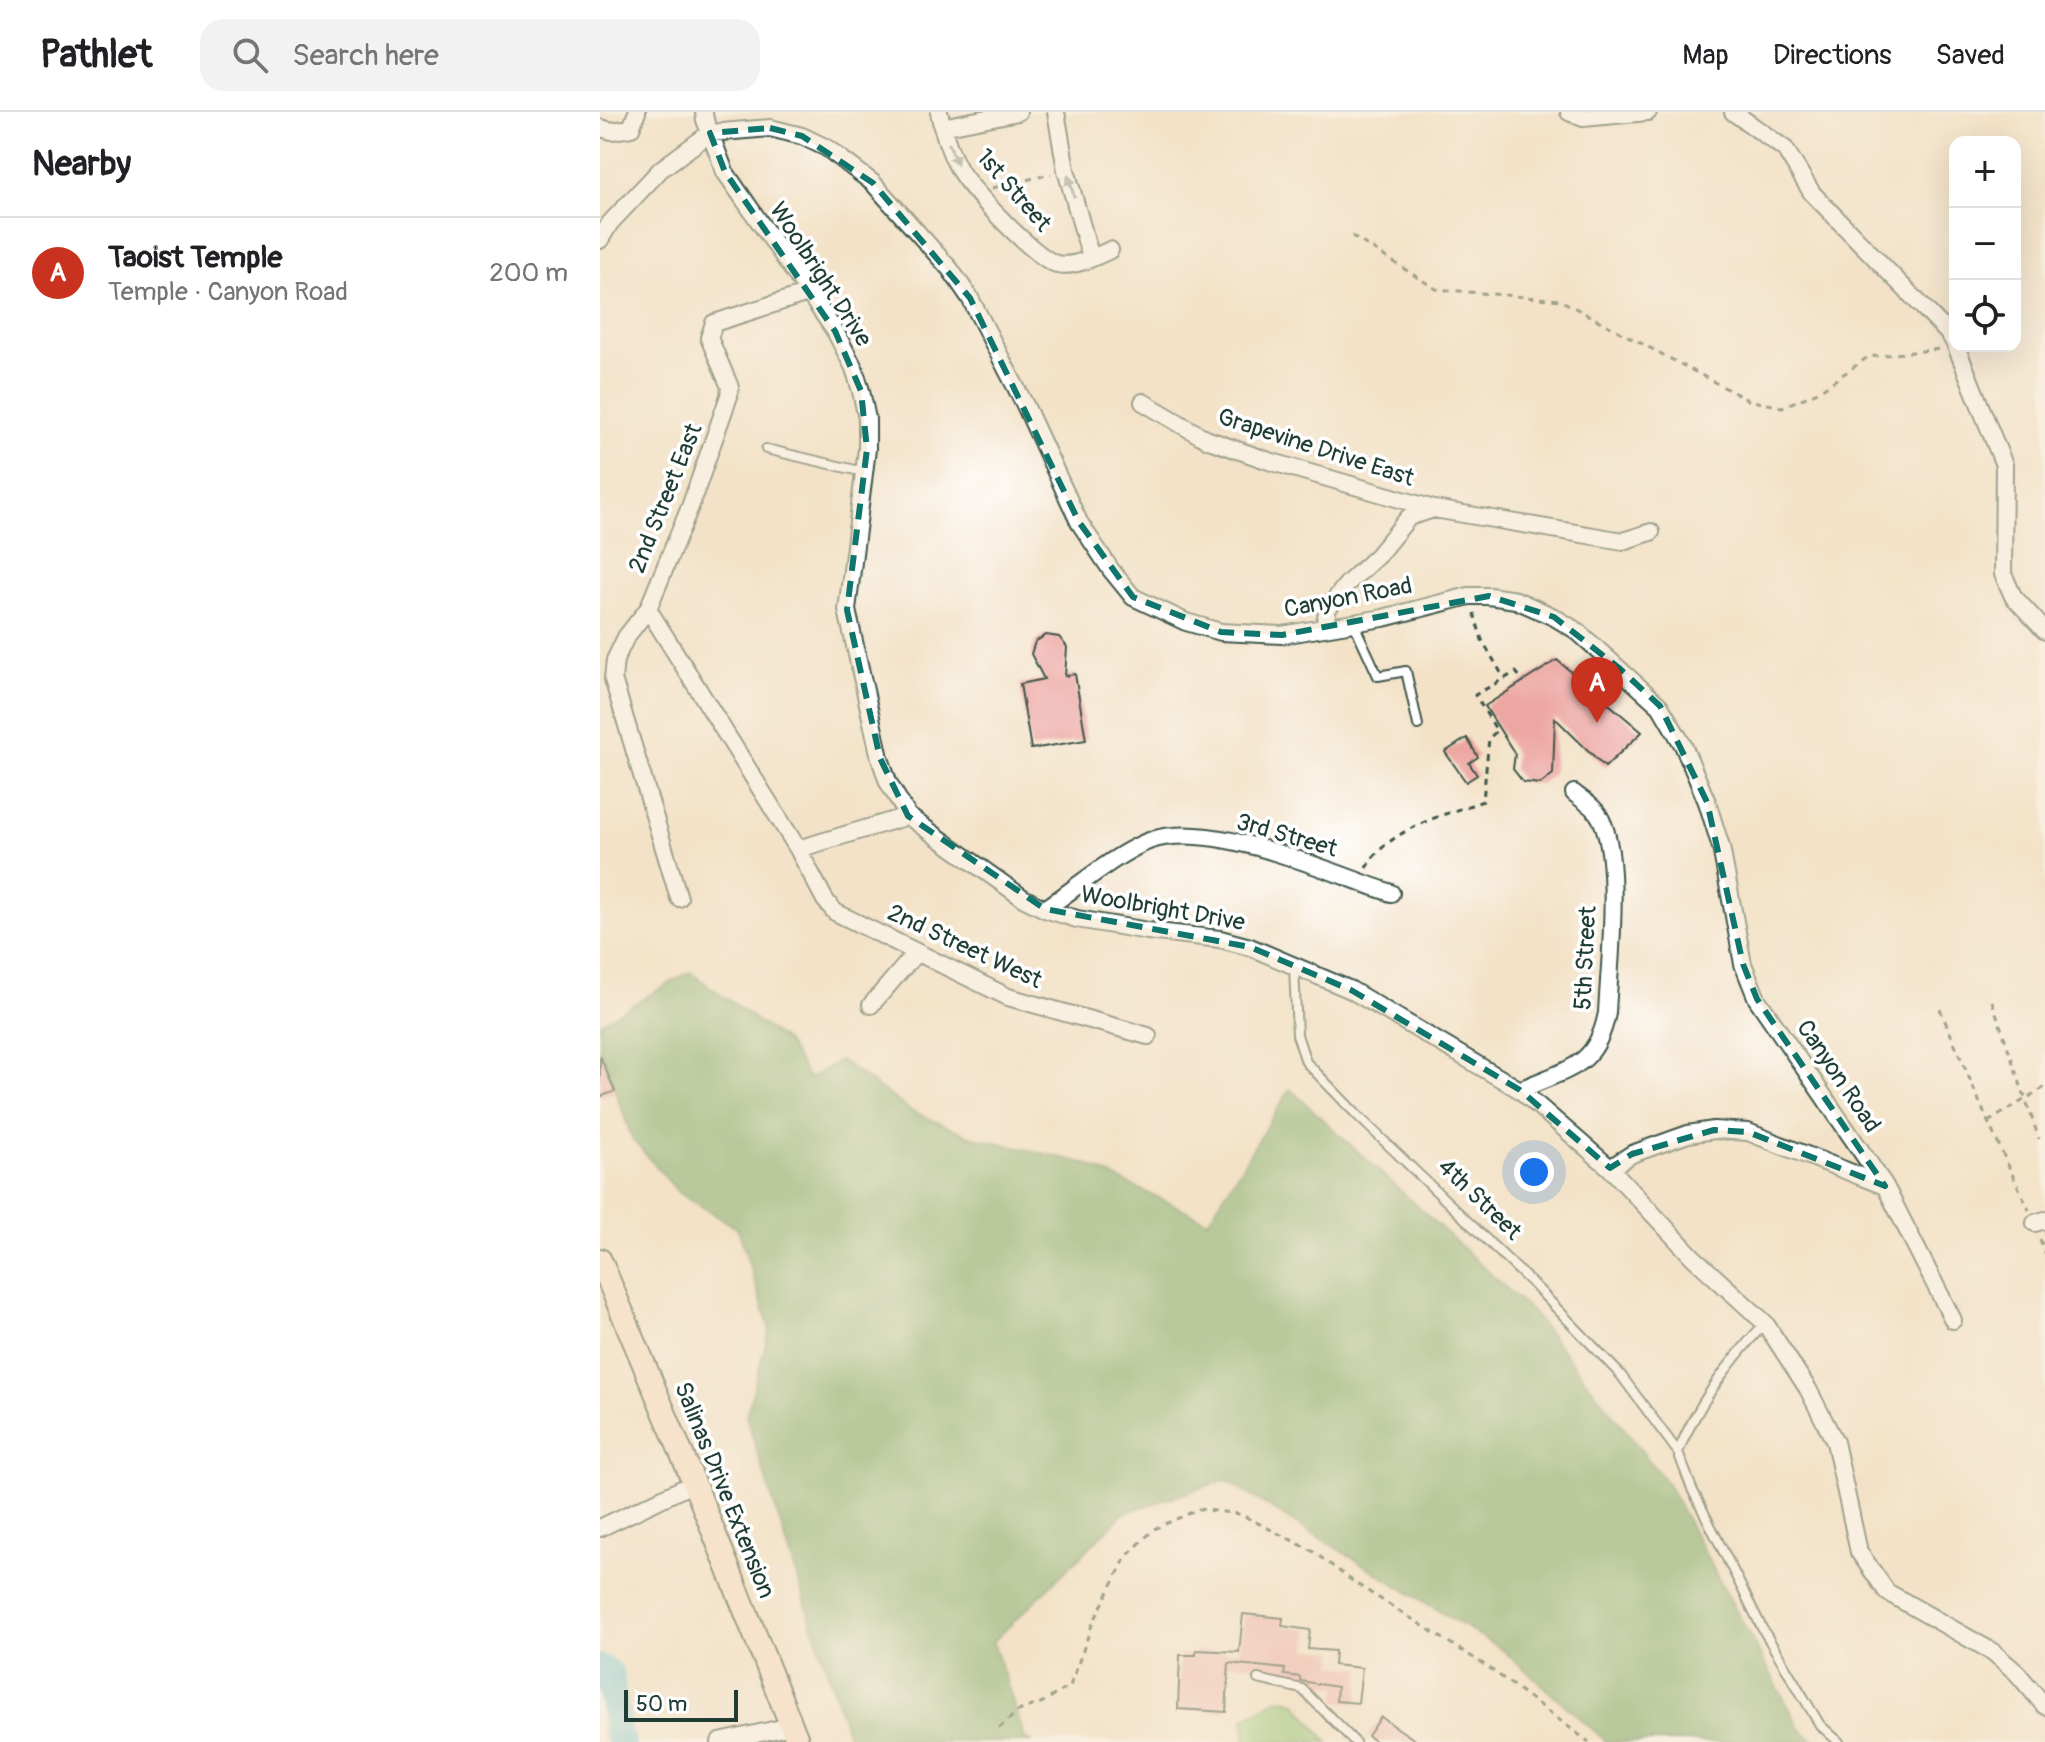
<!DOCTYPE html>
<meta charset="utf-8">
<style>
body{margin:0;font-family:Pangolin,sans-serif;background:#f2f2f2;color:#202124}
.controls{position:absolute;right:24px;top:24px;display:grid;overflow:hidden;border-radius:16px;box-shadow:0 8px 32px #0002}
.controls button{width:72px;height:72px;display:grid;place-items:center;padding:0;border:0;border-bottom:2px solid #e0e0e0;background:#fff;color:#202124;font:40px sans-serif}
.scale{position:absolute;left:24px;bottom:20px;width:114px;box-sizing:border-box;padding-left:8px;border:4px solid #1f3d34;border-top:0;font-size:22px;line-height:28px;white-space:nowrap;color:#1f3d34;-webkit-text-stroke:6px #fff;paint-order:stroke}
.you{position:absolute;left:934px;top:1060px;width:28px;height:28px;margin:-20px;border:6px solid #fff;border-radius:50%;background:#1a73e8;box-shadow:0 0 0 12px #1a73e833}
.badge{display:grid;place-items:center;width:52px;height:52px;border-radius:50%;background:#c8321e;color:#fff;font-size:26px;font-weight:700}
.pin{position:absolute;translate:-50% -66px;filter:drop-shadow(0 2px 4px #0008)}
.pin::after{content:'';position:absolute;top:42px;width:28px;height:24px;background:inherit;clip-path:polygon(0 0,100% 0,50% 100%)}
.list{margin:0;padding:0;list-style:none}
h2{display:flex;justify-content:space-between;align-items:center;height:104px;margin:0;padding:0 32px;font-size:34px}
h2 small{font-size:26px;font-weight:400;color:#757577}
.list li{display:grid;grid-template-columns:52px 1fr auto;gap:24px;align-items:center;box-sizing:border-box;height:112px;padding:0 32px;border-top:2px solid #e0e0e0}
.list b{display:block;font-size:30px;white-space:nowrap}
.list p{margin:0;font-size:26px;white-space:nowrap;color:#757577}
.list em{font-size:26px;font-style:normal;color:#757577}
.icon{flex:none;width:44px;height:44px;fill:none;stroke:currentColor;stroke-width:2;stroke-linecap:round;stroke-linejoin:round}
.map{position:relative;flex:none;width:1445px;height:1630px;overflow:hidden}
header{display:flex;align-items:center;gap:48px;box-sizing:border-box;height:112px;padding:0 40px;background:#fff;border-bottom:2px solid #e0e0e0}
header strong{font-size:38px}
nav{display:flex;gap:44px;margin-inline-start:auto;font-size:28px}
.search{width:560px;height:72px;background:#f2f2f2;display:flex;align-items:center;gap:20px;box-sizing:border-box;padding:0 28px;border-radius:24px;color:#757577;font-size:30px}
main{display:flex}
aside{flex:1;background:#fff}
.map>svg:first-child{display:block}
</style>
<header>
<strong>Pathlet</strong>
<div class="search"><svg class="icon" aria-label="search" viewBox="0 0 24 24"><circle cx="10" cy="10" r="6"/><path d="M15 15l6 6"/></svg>Search here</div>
<nav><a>Map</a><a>Directions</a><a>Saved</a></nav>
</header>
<main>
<aside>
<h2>Nearby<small></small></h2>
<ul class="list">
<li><span class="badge">A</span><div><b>Taoist Temple</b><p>Temple · Canyon Road</p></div><em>200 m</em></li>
</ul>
</aside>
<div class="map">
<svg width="1445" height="1630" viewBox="0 0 1445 1630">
<rect width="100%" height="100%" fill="#fff"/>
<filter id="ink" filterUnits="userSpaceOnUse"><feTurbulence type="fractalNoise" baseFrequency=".0125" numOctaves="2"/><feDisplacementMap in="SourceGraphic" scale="16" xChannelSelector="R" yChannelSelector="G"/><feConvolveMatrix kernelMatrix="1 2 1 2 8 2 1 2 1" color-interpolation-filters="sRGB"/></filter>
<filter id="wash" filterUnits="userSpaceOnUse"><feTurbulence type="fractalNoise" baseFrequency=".006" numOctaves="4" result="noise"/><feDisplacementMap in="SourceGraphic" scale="32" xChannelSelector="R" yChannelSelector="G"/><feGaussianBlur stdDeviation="1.8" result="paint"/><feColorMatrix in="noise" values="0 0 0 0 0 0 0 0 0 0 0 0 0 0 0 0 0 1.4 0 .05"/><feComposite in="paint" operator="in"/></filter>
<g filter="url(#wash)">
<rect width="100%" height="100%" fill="#f3e2c7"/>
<!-- green -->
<path fill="#90c678" stroke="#588256" stroke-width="2" d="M680,1586L695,1590L728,1630H646L644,1606Z"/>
<!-- forest -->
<path fill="#74ab68" stroke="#4a744e" stroke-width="2" d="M90,860L186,930L209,967L240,948L311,999L370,1024L484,1051L608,1109L690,977L932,1200L1066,1370L1201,1618L1217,1630H1007L903,1538L625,1368L524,1401L393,1530L425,1626L431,1630H250L146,1304L170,1218L138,1117L78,1080L33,1028L0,937V911Z"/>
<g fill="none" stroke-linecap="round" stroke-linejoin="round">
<!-- river -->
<path stroke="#5bc3d8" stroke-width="28" d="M0,1556L10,1562L18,1623L22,1630"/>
</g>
<g id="blocks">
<!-- building -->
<path fill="#eda7a3" d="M446,523L459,525L467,535L465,564L475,562L486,628L431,637L420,572L444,567L431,542L435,530Z
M957,548L1042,620L1005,655L955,606L953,662L940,672L923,670L913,657L915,642L885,594Z
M867,626L878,645L869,651L877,663L866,670L845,640Z
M0,944L15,979L0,985Z
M643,1502L683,1506L682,1514L710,1518L708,1537L735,1539L734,1553L762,1556L758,1591L736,1589L737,1575L700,1569V1565L684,1563L685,1557L629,1551L626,1600L578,1597L580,1543H596V1538L639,1540Z
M781,1605L818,1630H776L768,1624Z"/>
</g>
</g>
<g filter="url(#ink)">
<use href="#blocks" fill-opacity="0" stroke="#3f564a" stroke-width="2"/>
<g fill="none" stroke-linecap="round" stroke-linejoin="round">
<defs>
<path id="lane" d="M166,337L264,360
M754,512L778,564L806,559L818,613
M694,854L697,923L706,950L757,1003L939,1178L1020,1262L1078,1340L1092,1377L1162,1516L1220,1613L1239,1630
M1078,1340C1098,1291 1129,1250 1165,1211
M658,1567L702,1577L755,1630"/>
<path id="street" d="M104,0L105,8L125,60L235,219L254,256L261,279L267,307V337L247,498L280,646L288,670L308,704L423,786L445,797L477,807L548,819L620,827L650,835L751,878L920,978L1010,1056L1093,1145L1165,1211L1208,1277L1235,1330L1259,1440L1287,1480L1393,1540L1417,1561L1445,1594
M339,0C343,19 350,42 360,59C371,78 437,148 457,152C473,156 495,145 510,138
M456,0L466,58L491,146
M969,0L983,6L1048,0
M1133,0L1185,37L1212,81L1350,223L1355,232
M342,15L418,0
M0,16L12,19L31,16L37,0
M0,128L10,111L61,57L110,21L170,16L202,24L227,36L273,71L350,157L370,186L425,293L479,410L511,458L533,485L586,510L621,520L682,523L783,506L869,484H889L916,488L954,505L977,519L1060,594L1083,633L1107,690L1121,735L1143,852L1157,887L1285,1074L1353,1208
M1356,234L1404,353L1403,462L1413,484L1445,519
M543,290L606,327L669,349L834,397L1023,429L1051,420
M48,497L198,737L225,788L235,800L408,885L548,924
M724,515L728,496L748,471L777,444L809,405L834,397
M198,737L308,704
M79,786L13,567L15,548L26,525L48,497L90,395L129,284L130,275L109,226L114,211L208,181
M445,797C475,777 526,733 559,726C622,712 730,760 791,781
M271,893L316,841
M920,978C967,956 996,957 1007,901C1009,855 1023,738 998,702C993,694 981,687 974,681
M1010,1056L1032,1042L1088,1022L1114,1018L1148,1020L1285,1074
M1435,1111L1445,1108
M0,1416L94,1371
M120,1630L191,1614"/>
<path id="secondary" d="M0,1148L94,1371L198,1630"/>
</defs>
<!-- lane casing -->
<use href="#lane" stroke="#3f564a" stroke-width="12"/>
<!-- street casing -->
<use href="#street" stroke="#3f564a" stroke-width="20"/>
<!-- secondary casing -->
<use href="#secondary" stroke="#3f564a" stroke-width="26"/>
<!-- path -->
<path stroke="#3f564a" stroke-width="3" stroke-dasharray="6 6" stroke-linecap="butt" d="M392,76L451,62
M752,124L836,177L960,188L1148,288L1182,295L1218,280L1268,245L1340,237
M874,501L882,528L904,566
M766,756C788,717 843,703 883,689L889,626L897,619L875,583L916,560L924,570
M1392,889L1439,1027
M1340,897L1388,1010L1429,1098
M1388,1010L1445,975
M1440,1127L1445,1141
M399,1616L418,1599L443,1590L470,1574L492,1513L526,1445L554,1417L599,1397L640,1402L711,1438L755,1471L888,1555L989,1630"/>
<!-- lane -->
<use href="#lane" stroke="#fff" stroke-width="8"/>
<!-- street -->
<use href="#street" stroke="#fff" stroke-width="16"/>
<!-- secondary -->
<use href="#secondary" stroke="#fde4d1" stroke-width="22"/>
</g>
<!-- one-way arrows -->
<defs><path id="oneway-solid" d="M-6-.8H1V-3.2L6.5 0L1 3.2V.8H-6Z" transform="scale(2)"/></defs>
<g fill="#8f9e9a">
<use href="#oneway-solid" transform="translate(353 42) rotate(68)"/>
<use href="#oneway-solid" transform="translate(471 74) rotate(-106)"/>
</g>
</g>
<!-- marked area -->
<path d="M0 0H1445V1630H0ZM170,16L202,24L273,71L370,186L479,410L533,485L621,520L682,523L889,484L954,505L1019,556L1060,594L1107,690L1143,852L1157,887L1285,1074L1148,1020L1114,1018L1032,1042L1010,1056L920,978L751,878L650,835L445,797L308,704L280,646L247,498L267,337L261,279L235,219L125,60L110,21Z" fill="#f3e2c7" fill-opacity=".55" fill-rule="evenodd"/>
<path fill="none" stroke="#0f766e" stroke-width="6" stroke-dasharray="16 10" stroke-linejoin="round" d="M170,16L202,24L273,71L370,186L479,410L533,485L621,520L682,523L889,484L954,505L1019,556L1060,594L1107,690L1143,852L1157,887L1285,1074L1148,1020L1114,1018L1032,1042L1010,1056L920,978L751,878L650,835L445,797L308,704L280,646L247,498L267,337L261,279L235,219L125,60L110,21Z"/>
<g text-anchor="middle" stroke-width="7" stroke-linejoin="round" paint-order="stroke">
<!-- street labels -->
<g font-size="24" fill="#1f3d34" stroke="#fff">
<text transform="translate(414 78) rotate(49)" y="8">1st Street</text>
<text transform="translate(221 162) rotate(57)" y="8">Woolbright Drive</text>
<text transform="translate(716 335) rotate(18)" y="8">Grapevine Drive East</text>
<text transform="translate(65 386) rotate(-68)" y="8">2nd Street East</text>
<text transform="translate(748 485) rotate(-11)" y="8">Canyon Road</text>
<text transform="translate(687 723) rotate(16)" y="8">3rd Street</text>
<text transform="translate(563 796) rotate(10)" y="8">Woolbright Drive</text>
<text transform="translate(365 834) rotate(25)" y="8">2nd Street West</text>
<text transform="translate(985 846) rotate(-87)" y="8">5th Street</text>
<text transform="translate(1239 964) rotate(56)" y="8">Canyon Road</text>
<text transform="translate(880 1087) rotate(44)" y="8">4th Street</text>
<text transform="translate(125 1378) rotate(68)" y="8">Salinas Drive Extension</text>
</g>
</g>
</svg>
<div class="controls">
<button>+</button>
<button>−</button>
<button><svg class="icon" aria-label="locate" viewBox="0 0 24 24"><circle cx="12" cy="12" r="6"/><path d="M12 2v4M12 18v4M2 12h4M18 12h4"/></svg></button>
</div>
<div class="scale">50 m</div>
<div class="you"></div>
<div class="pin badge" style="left:997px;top:611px">A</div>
</div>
</main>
